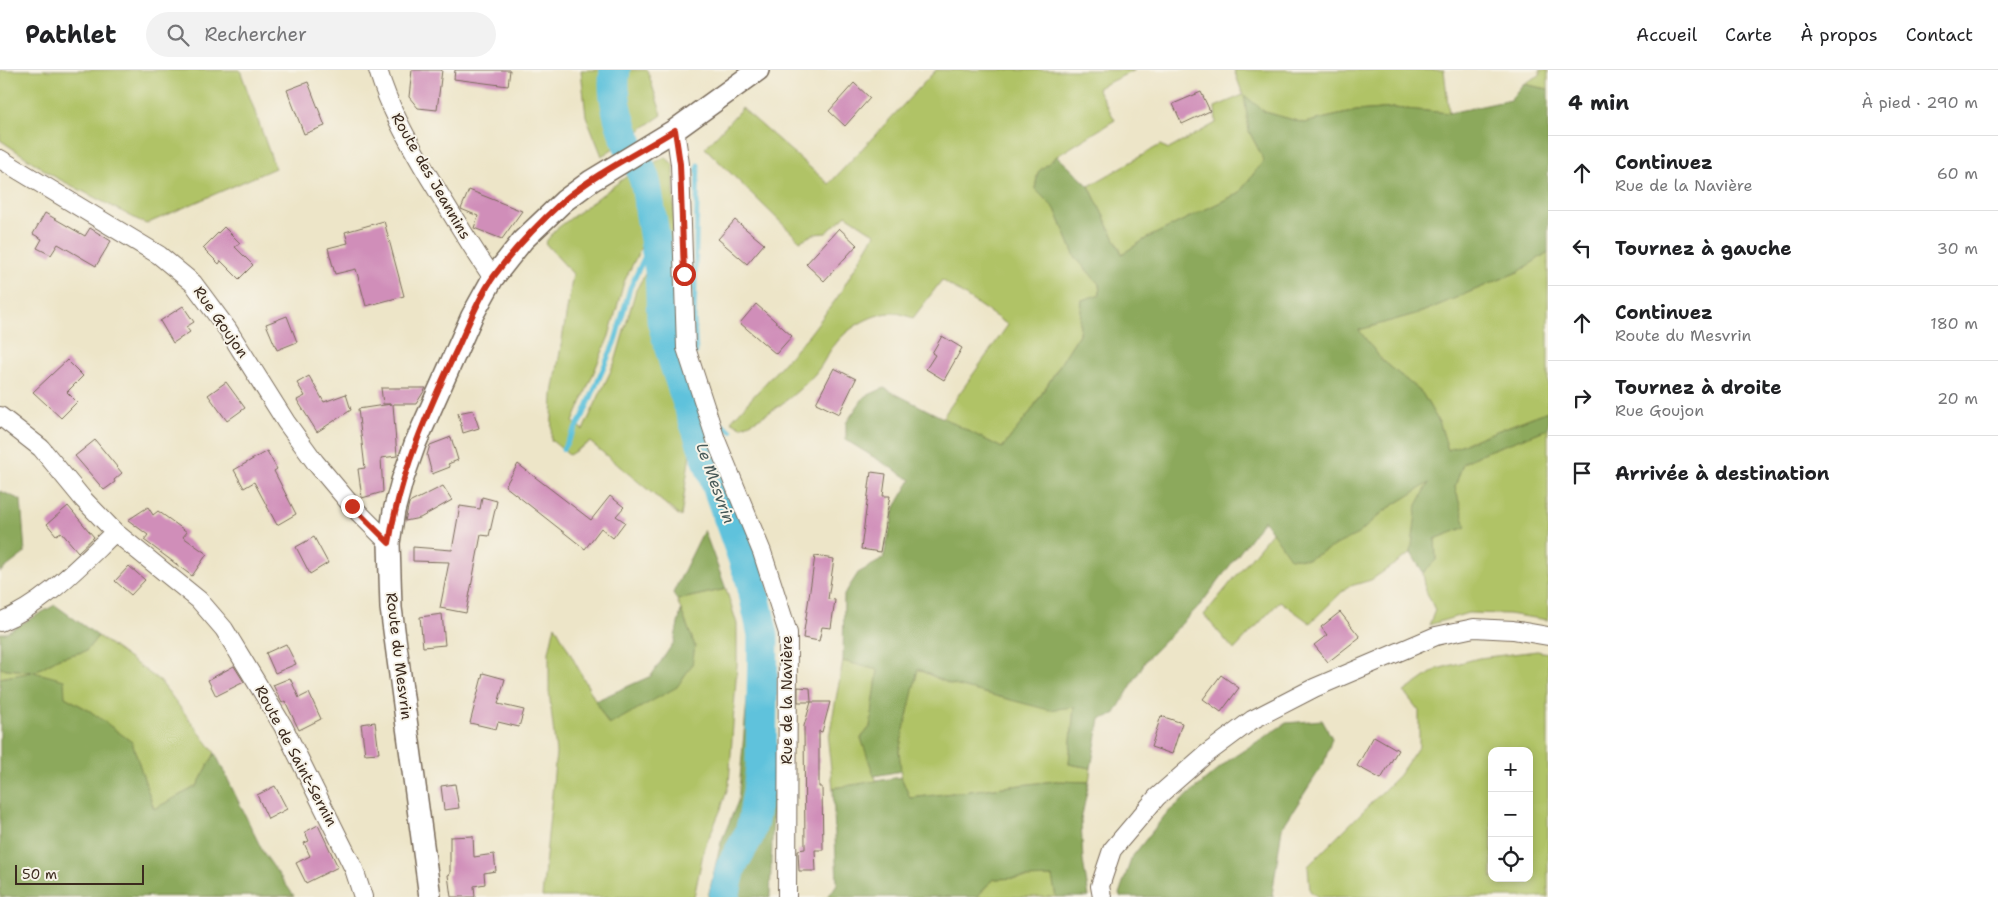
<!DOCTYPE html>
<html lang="fr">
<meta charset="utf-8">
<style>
body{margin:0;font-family:"Shantell Sans",sans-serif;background:#f2f2f2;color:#202124}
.controls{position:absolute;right:15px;bottom:15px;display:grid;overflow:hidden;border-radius:10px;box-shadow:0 2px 8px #0003}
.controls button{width:45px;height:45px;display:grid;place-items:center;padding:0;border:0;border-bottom:1px solid #e0e0e0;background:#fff;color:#202124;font:25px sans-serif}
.scale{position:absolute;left:15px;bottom:12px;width:129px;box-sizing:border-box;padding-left:5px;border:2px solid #3b2a1e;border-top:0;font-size:14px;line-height:18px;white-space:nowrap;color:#3b2a1e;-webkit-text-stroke:4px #f7f3e8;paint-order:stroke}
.stop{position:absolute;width:15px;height:15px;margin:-11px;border:4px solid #c8321e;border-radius:50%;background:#fff}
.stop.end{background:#c8321e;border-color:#fff;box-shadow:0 1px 5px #0008}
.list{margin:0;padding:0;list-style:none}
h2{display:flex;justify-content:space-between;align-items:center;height:65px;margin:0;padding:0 20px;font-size:21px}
h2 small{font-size:16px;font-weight:400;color:#757577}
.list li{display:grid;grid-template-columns:32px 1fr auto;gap:15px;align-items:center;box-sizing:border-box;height:75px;padding:0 20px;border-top:1px solid #e0e0e0}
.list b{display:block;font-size:19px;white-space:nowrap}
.list p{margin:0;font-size:16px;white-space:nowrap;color:#757577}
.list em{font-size:16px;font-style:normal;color:#757577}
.icon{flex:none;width:28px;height:28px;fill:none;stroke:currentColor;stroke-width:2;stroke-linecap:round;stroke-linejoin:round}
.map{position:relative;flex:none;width:1548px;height:827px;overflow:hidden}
header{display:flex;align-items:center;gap:30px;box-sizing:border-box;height:70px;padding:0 25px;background:#fff;border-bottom:1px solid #e0e0e0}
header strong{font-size:24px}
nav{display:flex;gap:28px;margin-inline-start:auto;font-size:18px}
.search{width:350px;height:45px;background:#f2f2f2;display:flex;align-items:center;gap:12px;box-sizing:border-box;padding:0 18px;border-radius:28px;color:#757577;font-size:19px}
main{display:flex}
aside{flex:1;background:#fff}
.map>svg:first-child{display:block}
</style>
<header>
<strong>Pathlet</strong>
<div class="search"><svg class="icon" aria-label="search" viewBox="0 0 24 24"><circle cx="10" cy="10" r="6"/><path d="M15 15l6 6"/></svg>Rechercher</div>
<nav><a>Accueil</a><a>Carte</a><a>À propos</a><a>Contact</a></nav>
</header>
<main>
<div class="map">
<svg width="1548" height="827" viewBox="0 0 1548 827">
<rect width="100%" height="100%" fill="#f7f3e8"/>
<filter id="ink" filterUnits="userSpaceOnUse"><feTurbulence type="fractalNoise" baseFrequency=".02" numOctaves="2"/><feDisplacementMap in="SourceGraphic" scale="10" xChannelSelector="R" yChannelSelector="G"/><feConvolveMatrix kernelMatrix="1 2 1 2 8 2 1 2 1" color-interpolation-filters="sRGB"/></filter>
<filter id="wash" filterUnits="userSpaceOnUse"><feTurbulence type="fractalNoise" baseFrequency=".0096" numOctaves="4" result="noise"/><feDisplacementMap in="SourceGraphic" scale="20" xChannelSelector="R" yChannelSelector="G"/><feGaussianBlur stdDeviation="1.12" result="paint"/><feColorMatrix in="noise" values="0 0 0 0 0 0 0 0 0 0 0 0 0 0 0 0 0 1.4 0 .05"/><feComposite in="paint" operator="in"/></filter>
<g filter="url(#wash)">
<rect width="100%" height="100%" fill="#ede5c8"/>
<!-- green -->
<path fill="#b0c366" stroke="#767642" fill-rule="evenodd" d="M0,0H240L275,98L146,154L55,107L0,70Z
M581,0H647L662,45L602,86L586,46Z
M936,0H1135L1097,18L1115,50L1057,86L1038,102L1035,119L1055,139L1075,187L1099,214L1100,225L1082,230L1079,264L1031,341L1002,378L942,348L1008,255L942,210L913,248C907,246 900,243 894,243C875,242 849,257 837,272C828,281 824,294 815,304C795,326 768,346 741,357L731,351L809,265L837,228L875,164L846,145L826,163L814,164L800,171L705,78L742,38L829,114Z
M1234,0H1444L1449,43L1394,38L1356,41L1304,53L1265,42L1249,61L1264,90L1239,123L1147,168L1122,184L1089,116L1160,75L1169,79L1216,53L1215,37L1243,25Z
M1540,0H1548V19L1523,14L1540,5Z
M665,87L674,95V262L654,109L650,95Z
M627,106L639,115L646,167L624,212L609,266L573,352L583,360L615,292L636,220L653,190L647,241L665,305L687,357L690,383L681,447L590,372L569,385L551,370L553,324L573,204L545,173L555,160Z
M1548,182V341L1448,380L1440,354L1422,323L1381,289L1358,260L1422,242L1520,201Z
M1548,359V550L1508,544L1468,543L1429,555L1435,540L1426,521L1423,503L1436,490L1435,469L1465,457L1455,416L1463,393L1485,382Z
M1430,412L1411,483L1371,510L1347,517L1310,553L1280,531L1234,580L1204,545L1273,461L1290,487L1358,464L1384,441Z
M726,519L737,554V594L729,714L721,739L704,779L694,827H542L556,683L549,621V582L555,555L608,654L695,576L677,530Z
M98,566L160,611L215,683L197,716L154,739L131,672L90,641L65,627L34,602L0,608V598L34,602L59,588L86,581Z
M1537,581L1548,583V827H1318L1310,821L1308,796L1399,705L1419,676V641L1404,622L1437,599L1479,588ZM1492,681H1529V808H1492Z
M843,591L878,600L870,657L861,668L877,712L833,718L828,672Z
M917,599L950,614L1074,637L1069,694L1091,698L1089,712L1055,711L910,728L901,707L899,681Z
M1053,807L1056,827H977L993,809Z"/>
<!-- forest -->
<path fill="#8ca95b" stroke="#646a3c" d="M1523,14L1548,19V182L1520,201L1422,242L1359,260L1381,289L1422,323L1440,354L1448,380L1548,341V359L1485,382L1463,393L1455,417L1466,457L1435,469L1436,490L1423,503L1411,483L1417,435L1429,413L1384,441L1358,464L1308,489L1290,488L1264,450L1201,534L1146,590L1114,645L1100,649L1091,698L1069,694L1074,637L1049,640L950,614L918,599L899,681L901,701L874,706L861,668L870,657L878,600L843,591L844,525L858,503L883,489L895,437L911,410L846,370V353L864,327L884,318L1002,378L1031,341L1079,264L1082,230L1100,224L1099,214L1075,187L1055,139L1035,119L1038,102L1057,86L1089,116L1122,184L1147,168L1239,123L1264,90L1249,61L1244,25L1265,42L1304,53L1356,41L1394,38L1449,43L1510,30Z
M0,421L21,430L25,483L0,502Z
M704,460L726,519L677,530L673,523Z
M55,535L98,566L86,581L59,588L34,602L64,610L65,627L90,641L132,672L154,739L197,716L215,683L263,782L294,826L0,827V608L32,602L0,598V563H5Z
M681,540L695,576L692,595L677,617L609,655L595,631L651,606L674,572Z
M752,574L757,582L753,689L744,760L728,786L719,827H708L721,772L738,731Z
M1322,650L1332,668L1324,693L1282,758L1272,825L1274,827H1120L1119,824L1132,787L1166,744L1229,690L1286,653Z
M768,679L775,689L770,827H730L734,806L743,789L757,756Z
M901,707L910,728L1055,711L1089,712L1081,750L1083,791L1089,827H1056L1052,807L993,809L977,827H828L837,814L833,718Z"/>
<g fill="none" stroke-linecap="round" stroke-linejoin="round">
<!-- stream -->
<path stroke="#5ec2dc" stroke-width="5" d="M696,282L694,249L698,95
M717,347L718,352L731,361
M563,379L583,346L615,271L630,218L654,167"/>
<!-- river -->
<path stroke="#5ec2dc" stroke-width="31" d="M615,0C611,25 619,52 629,76C635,89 643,100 646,115L660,200L662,250L674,292L694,351L751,510L763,565L761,696L758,721L753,751L749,765L731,797L724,827"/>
</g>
<g id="blocks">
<!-- building -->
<path fill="#d08eb9" d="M412,0H442L437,40L418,38L409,27Z
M455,0H510L508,16L454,9Z
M308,12L325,56L304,64L287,20Z
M854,13L870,28L845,56L829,41Z
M1201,22L1210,41L1182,54L1173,34Z
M469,120L522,141L502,169L474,158L478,146L461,139Z
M45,143L85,166L90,158L111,171L96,196L58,174L51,185L37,178L42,169L33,164Z
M735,150L764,174L747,194L718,169Z
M384,151L404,226L366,236L356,199L335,204L328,178L348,173L345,162Z
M224,157L240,173L235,177L253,195L239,209L221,191L219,194L203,178Z
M839,158L857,175L824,211L806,194Z
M756,234L792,266L776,284L740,253Z
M183,236L194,252L186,257L190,262L173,273L160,251Z
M287,246L297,272L277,280L266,254Z
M942,266L962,278L944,310L926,299L935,285L932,283Z
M67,290L83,306L67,322L77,332L61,348L33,322Z
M834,298L856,309L839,344L816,333Z
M309,306L324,332L346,324L351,340L317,362L297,330L305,326L297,313Z
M226,312L245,338L227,351L208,325Z
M381,318H426L416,334H393L397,386L381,388L383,422L362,428L358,399L365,398L358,339L391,334H383Z
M473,340L479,358L463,363L458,343Z
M451,367L458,390L448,394L450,397L432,404L427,385L430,375Z
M95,370L122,403L114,410L115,412L104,420L75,386Z
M267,381L277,399L274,401L296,444L277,455L254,412L244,418L234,400Z
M518,394L591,450L610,426L624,437L616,446L625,452L613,468L601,458L585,479L505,416Z
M871,402L886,404L883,426H890L880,482L861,479Z
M443,416L452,430L420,448L405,451L409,433Z
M482,427L497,431L489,466L481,465L466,543L440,538L449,492L413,491V477L452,480L460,436L480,439Z
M68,436L94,467L78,482L61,462L56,465L47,454Z
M148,437L153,445L158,441L187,462L183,467L207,484L192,506L144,470L148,465L128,450Z
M314,467L328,493L310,504L296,477Z
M815,486L834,489L828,529L835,530L831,558L822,557L819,571L803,568Z
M129,496L145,510L131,525L115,511Z
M1340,542L1360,567L1328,592L1314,575L1327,565L1321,557Z
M442,544L445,575L423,577L420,547Z
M286,574L296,594L275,603L266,583Z
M234,596L244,612L216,626L208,610Z
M483,603L505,609L498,634L524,640L519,657L498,652L496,659L470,653Z
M1221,605L1239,618L1221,642L1203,629Z
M290,608L299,628L309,623L321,649L299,660L285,631L282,633L273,615Z
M798,617L810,618L811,632H798Z
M811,632H830L822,662L819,661V717H822L823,780H815L816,801H799L798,780L805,779L804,656Z
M1161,646L1182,653L1172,684L1151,677Z
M375,652L379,683L365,684L361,654Z
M1374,666L1398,680L1381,709L1357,696Z
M455,714L459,738L444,740L441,716Z
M275,716L287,739L268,749L257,725Z
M318,755L338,797L306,813L296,793L310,786L304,773L309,771L305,762Z
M473,766L474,787L494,784L496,801L484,803L485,814L474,816L475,827H451L448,805L450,804V767Z"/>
</g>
</g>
<g filter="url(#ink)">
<use href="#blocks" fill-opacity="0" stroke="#796b5a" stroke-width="1"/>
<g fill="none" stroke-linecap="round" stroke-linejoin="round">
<defs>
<path id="minor" d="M378,0C389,38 409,73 429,107C450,141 470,175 493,208
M675,60L680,94L686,278L716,370L762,482L788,563L787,827
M0,89L159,185L193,213L228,260L286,352L315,392L352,436L389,473
M0,346L41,378L83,429L115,462L199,530L224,559L283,656L354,799L363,827
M0,552C46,533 80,495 115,462
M1102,827L1100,816L1112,780L1157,727L1205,685L1252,650L1314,618L1436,566L1474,558L1513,560L1548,566"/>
<path id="major" d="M430,827L391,538L389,473L394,441L402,411L415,374L472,246L493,208L523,170L564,131L591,111L675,60L758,0"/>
</defs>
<!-- minor casing -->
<use href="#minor" stroke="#796b5a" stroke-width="20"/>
<!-- major casing -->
<use href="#major" stroke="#796b5a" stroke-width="24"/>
<!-- minor -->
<use href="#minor" stroke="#fff" stroke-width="18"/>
<!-- major -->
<use href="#major" stroke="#fff" stroke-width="21"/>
</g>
</g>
<g fill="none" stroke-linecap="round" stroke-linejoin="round" filter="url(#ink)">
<!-- route -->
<path stroke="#c8321e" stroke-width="6" d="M352,436L389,473C400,403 428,340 458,277C469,253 479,227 494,206C514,179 538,154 563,131C596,103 638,83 675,60L680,94L684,204"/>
</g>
<g text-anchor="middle" stroke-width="4" stroke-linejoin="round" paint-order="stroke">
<!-- street labels -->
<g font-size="15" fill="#3b2a1e" stroke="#f7f3e8">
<text transform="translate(431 106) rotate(60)" y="5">Route des Jeannins</text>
<text transform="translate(221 252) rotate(55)" y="5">Rue Goujon</text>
<text transform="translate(399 586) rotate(83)" y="5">Route du Mesvrin</text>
<text transform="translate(787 630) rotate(-90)" y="5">Rue de la Navière</text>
<text transform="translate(296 686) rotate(62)" y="5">Route de Saint-Sernin</text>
</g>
<!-- water labels -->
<g font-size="16" font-style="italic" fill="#465857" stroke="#f7f3e8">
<text transform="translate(716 413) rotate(70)" y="6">Le Mesvrin</text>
</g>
</g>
</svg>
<div class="controls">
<button>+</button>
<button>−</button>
<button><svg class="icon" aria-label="locate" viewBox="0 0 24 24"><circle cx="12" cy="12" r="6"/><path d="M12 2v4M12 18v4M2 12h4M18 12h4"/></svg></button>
</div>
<div class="scale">50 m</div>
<div class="stop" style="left:684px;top:204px"></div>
<div class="stop end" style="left:352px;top:436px"></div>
</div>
<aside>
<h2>4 min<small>À pied · 290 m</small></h2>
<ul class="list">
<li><svg class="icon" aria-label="ahead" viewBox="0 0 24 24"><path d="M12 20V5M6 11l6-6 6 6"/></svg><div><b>Continuez</b><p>Rue de la Navière</p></div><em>60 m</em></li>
<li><svg class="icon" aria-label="left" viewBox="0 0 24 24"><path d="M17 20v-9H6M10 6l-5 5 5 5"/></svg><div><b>Tournez à gauche</b></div><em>30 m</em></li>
<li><svg class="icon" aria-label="ahead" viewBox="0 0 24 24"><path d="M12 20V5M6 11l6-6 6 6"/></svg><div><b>Continuez</b><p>Route du Mesvrin</p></div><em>180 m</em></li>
<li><svg class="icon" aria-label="right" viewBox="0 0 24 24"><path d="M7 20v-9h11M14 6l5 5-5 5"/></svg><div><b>Tournez à droite</b><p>Rue Goujon</p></div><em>20 m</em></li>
<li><svg class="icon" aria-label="arrive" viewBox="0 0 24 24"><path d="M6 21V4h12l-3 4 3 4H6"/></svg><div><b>Arrivée à destination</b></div></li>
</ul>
</aside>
</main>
